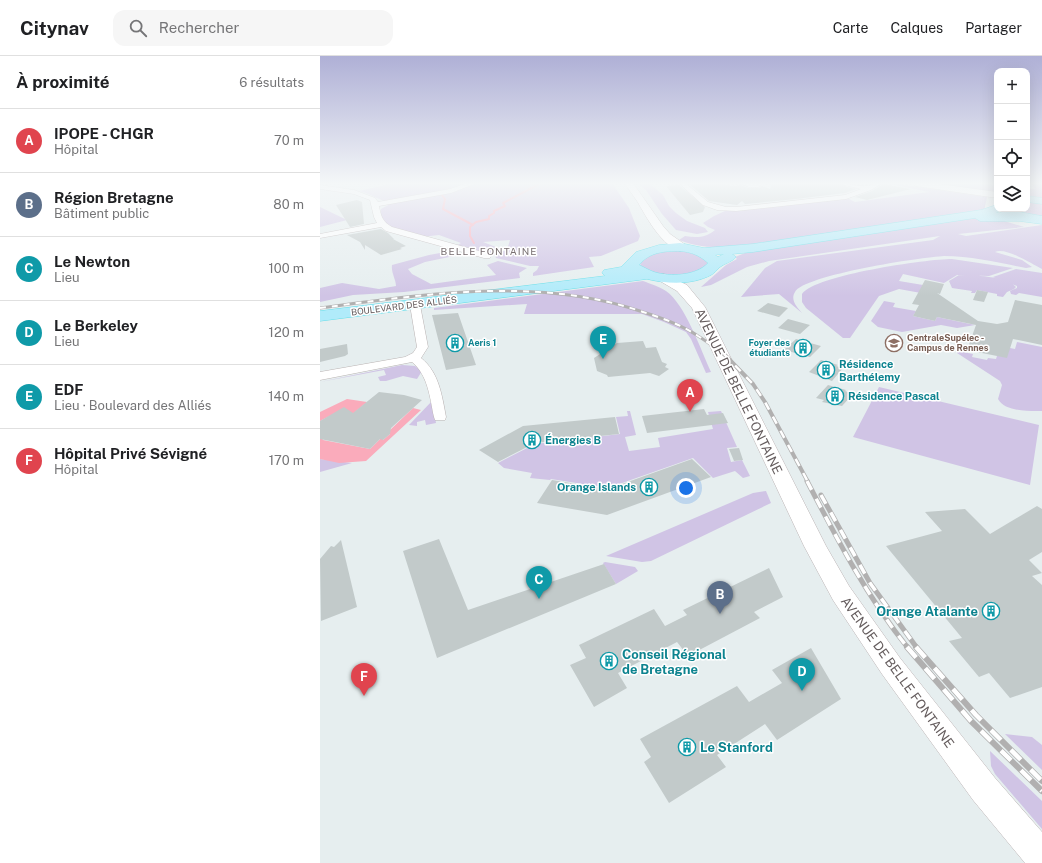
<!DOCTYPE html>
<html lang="fr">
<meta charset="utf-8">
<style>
body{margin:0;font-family:"Public Sans",sans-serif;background:#f6f6f6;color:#202124}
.controls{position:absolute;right:12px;top:12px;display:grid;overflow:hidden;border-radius:8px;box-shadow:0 4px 16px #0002}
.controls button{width:36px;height:36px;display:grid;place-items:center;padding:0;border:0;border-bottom:1px solid #e0e0e0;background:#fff;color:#202124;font:20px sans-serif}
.you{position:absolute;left:366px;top:432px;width:14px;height:14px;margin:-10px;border:3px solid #fff;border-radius:50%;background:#1a73e8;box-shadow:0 0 0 6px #1a73e833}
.badge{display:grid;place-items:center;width:26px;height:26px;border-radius:50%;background:#b45309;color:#fff;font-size:13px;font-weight:700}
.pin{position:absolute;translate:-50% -33px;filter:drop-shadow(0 1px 2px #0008)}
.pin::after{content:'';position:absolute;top:21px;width:14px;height:12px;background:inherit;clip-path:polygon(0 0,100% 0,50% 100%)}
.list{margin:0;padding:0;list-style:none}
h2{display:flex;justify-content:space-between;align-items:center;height:52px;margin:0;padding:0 16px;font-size:17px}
h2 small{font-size:13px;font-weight:400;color:#757577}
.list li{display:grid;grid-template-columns:26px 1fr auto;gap:12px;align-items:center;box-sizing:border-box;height:64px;padding:0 16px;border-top:1px solid #e0e0e0}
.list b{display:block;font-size:15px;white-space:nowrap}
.list p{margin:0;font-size:13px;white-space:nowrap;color:#757577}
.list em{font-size:13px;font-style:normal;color:#757577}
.icon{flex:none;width:22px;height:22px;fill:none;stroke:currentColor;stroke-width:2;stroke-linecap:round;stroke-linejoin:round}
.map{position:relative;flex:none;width:722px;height:807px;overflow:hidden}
header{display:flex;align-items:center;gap:24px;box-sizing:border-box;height:56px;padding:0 20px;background:#fff;border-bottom:1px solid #e0e0e0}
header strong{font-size:19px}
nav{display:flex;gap:22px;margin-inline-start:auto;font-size:14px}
.search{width:280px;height:36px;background:#f6f6f6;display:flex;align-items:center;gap:10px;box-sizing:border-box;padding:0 14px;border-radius:12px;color:#757577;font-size:15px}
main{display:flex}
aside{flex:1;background:#fff}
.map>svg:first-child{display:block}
</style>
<header>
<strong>Citynav</strong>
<div class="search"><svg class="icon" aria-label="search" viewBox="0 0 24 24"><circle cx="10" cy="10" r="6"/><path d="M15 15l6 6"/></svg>Rechercher</div>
<nav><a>Carte</a><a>Calques</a><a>Partager</a></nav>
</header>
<main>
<aside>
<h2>À proximité<small>6 résultats</small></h2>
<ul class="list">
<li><span class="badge" style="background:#e0444e">A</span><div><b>IPOPE - CHGR</b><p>Hôpital</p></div><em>70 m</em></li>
<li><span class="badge" style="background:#5c6f8a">B</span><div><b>Région Bretagne</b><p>Bâtiment public</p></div><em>80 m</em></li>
<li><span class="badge" style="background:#0f9aa8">C</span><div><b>Le Newton</b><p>Lieu</p></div><em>100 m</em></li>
<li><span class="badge" style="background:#0f9aa8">D</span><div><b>Le Berkeley</b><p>Lieu</p></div><em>120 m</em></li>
<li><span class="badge" style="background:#0f9aa8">E</span><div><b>EDF</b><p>Lieu · Boulevard des Alliés</p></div><em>140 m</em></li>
<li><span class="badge" style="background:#e0444e">F</span><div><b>Hôpital Privé Sévigné</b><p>Hôpital</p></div><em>170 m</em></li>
</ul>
</aside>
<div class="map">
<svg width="722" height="807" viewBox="0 0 722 807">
<rect width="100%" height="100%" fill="#e6eeef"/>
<!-- green -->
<path fill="#d0c4e5" d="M75,127H292L309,152L320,180L318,185L281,200L269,201L274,211L213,220V217L217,214L219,210H210L176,202L174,198L187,194L190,184L163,186L181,193L167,199L136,190L141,187L119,179L101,181L77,174L65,168L61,160V153L72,147C60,145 51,138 39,135Z
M317,127H329L343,139L349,150L356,157L367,165L385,172L388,176L377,178L356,174L342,158L326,134Z
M571,127L667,141L664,155L420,191C399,192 380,192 359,184L365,180C376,182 386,182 395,174L388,171L383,167L394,160L405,155L426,154L527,142L535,146L609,136L570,128Z
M608,127L675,129H677V136Z
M712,127H722V142L707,140V133H715Z
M707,144L722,146V163L689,156L685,153H707Z
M0,151L27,164L0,171Z
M661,160L671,161L704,171L638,178L646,180L722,169V213C712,208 686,191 675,196L702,204L712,211L706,212C680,207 652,200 624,200C602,201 484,219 475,236C470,244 477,251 482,257L459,238L421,241L445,212L457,205L613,184L620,180L449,205L427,211L391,229L381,231L406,209L417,203L415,201L430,195Z
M344,194L369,195L388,205C387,219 349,221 338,218C333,217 327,213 321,211L320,207L324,201Z
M120,197H137L139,199L105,206L88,213L92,218L111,228L176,219L167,209L178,205L207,212L199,217L200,222L84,236L33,239L0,246V232L22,227L59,233L76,230C76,223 71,217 72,209L109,199Z
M632,203L693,212L669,220L637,219L624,227L583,218L579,225L603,229L613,236L612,239L579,233L559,240L530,282H523L486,252L482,246V238C495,219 607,203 632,203Z
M696,213L722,217V241L699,237L696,239L691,238L690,235L697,232V230L673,221Z
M639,219C654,219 685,220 696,231L694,233L687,236L683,241L677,240V238L657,234L655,237H651L652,235L632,232L629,225Z
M323,225C331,228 338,230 346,235C365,248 381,294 391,316L386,317L371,283L366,276L344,266L322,258H204L207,248L114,254V252Z
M564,245L575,247L573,251L596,255L593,260L615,265L617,261L655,269L637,272L621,269L582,276L558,271L551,265Z
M697,286L722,291V355C709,355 685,356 678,343L682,329L680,325L637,297V295L653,298L652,301L667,304L668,302L676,303L677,300L690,292L695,293Z
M82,309L95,310L102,315L97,323L83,320L66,325H60L58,321L66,319L64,314L0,326Z
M559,331L719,369L710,429L533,381Z
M112,345L116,367L106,369L105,364L97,366V370L89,369Z
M307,355H310L316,379L305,381L309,395L340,391L338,382L393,373L388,356L401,355L417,391L407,392L411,406L422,404L430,420L423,422L415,415L393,422L373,402L288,432L231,423L230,424L210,422L212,417L184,412L178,407L215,388L300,378L296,361L308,360Z
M0,403L32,407L0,416Z
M446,435L451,447L331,505L322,506L286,500L433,437Z
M285,506L315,511L318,515L296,528L283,507Z
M685,678L712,681L722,689V714Z
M670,695L722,745V773L675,718L671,710Z"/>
<!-- water -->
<path fill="#faabbb" d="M27,343L47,346L18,370L25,352L0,365V356Z
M93,352L101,354L46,405L19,407L0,403V378L3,384L50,393L62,381L63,384L70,378V376H68Z"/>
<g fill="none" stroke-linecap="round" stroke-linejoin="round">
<!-- stream -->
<path stroke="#faabbb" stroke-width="2" d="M121,138L125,143L123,153L153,169
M154,187L150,180V171L156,166L169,163V160L174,157V155L185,150L183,147L221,127"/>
</g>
<!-- building -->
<path fill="#c2caca" d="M385,127H404L406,129L415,130L420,129L429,132H439L442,130L450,133L451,127H518L520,129L536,133L525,137L476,143L425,148L422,145L417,149L389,145L369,128Z
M563,128L591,133L547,144L535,141L552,135Z
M359,129L385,151L383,156L370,159L346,130Z
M37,144L42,146L44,168L30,171L16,149Z
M61,173L68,177L74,183H73L86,190L80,192L82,193L61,199L45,189V194L40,186L27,179Z
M605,224L624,228L620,238L617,237L658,265L677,268L688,266L695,244L722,249V289L693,283L687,302L647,294L656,269L617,261L615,265L593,260L599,249L592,248Z
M657,234L668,236L664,246L653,244Z
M448,247L468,252L459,261L437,255Z
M138,257L156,309L126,314L112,259Z
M468,263L490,269L480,278L458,272Z
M476,283L501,290L490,301L464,294Z
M323,285L326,292L336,291L342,306L347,308L345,311L349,313L339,320L330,317L288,321L287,319L277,315L274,302L297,287Z
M27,288L28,298L25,300L0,306V293Z
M501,304L518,309L516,310L523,312L512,325L489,316Z
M508,329L526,334L525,335L533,338L522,350L502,346L504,344L496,342Z
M59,336L84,339L102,344L71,372L70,378L63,384L60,383L50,393L0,383V365L24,351L33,357Z
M384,353L387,359L403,357L408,367L327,377L322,360Z
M295,361L299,378L215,387L178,406L159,394L203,370Z
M419,392L423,404L414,405L409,393Z
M372,403L391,421L287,459L217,447L232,424L288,433Z
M717,450L722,453V496L709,504L722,517L712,520L722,529V631L690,642L669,617L659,621L629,585L642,582L566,490L622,475L605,456L645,453L670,478Z
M119,483L148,554L284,508L296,528L117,602L83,495Z
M21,484L37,551L1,565L0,503L11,490L14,491Z
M449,512L463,541L434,556L440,562L368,600L357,586L298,617L307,632L274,651L250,609L266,602L259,589L334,553L345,570L367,559L363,554Z
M491,592L521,643L457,684L445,668L397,699L406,711L349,747L324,706L331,701L320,683L417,630L429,646L462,627L452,614Z"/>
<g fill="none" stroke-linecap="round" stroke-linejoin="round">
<defs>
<path id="street" d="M148,127H157L131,137L59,150C61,161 63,166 72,171L170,198L171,200L170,202H164L66,175L61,171L0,182V178L57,167L54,161L50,144L34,138L0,133V129L34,134L55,142L58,146L130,133Z
M359,127H365L388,146L406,151H416L525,139L541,133L520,128L519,127C528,127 539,131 546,130C552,130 556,126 562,127L551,134L526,143L416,155L397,154L383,149Z
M420,127H443L439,131H429Z
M95,246L100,249L108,291L101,302C119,316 122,340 126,361L125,364H115L114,361C110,342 108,319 92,306L0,324V316L85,301L93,297L97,291L90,249Z"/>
<path id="secondary" d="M305,127H313L343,170L350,178L370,192L368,194C346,200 326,160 317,145C313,139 308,133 305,127Z
M592,127H612L677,136V142L596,130Z
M344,218L367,229L385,251L506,490L529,530L580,602L675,722L722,776V807H705L653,744L562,618L513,544L484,490L372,252L357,235L340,225L338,222L340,219Z"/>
<path id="primary" d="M707,140L722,142V148L707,146Z
M677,149V153H682L676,157H681L682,155C688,153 714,159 722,160V168L699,165H660L655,162L433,196L412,198L416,201C412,206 405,207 400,211C397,213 395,217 391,219C372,229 348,228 327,223L0,265V255L285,220L282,217L284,214L301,211L316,196L339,189L360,187L384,192L433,188L661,154ZM360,195C371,196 379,199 388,207C376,220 350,221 334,216C328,214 324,211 319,209C329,196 345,195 360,195ZM404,198L398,201L395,199Z"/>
</defs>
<!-- street casing -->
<use href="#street" stroke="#bab3b3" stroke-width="1"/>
<!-- secondary casing -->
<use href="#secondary" stroke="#bcb4b5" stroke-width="1"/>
<!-- primary casing -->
<use href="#primary" stroke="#65dee9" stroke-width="1"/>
<!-- street -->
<use href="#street" fill="#fff" fill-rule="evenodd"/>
<!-- secondary -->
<use href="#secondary" fill="#fff" fill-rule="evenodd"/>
<!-- primary -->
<use href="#primary" fill="#b0ebfa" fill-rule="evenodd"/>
<defs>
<path id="rail-far3" d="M0,252C107,238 219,220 323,256C342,262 362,269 378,280C388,286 396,293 405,299"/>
<path id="rail-far2" d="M404,298L433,328L445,346L488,426"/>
<path id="rail-far1" d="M487,425C517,483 547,541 588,592
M501,439L550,527L597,592"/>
<path id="rail" d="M587,591L651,665L722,735
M596,591L656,659L722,725"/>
</defs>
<!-- rail-far3 casing -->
<use href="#rail-far3" stroke="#b1b0b0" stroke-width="3"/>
<!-- rail-far2 casing -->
<use href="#rail-far2" stroke="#b1b0b0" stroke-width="4"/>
<!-- rail-far1 casing -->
<use href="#rail-far1" stroke="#b1b0b0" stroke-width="5"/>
<!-- rail casing -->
<use href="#rail" stroke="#b1b0b0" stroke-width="6"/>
<!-- rail-far3 -->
<use href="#rail-far3" stroke="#fff" stroke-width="2" stroke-dasharray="6" stroke-linecap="butt"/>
<!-- rail-far2 -->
<use href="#rail-far2" stroke="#fff" stroke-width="2.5" stroke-dasharray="8" stroke-linecap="butt"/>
<!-- rail-far1 -->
<use href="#rail-far1" stroke="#fff" stroke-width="3.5" stroke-dasharray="10" stroke-linecap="butt"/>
<!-- rail -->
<use href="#rail" stroke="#fff" stroke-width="4.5" stroke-dasharray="14" stroke-linecap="butt"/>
</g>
<!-- sky -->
<linearGradient id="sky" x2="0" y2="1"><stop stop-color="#afb0d6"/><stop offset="0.53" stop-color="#f4f7f8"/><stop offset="1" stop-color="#f4f7f8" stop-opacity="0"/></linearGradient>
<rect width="722" height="240" fill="url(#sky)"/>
<!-- icons -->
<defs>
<symbol id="building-ring" viewBox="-11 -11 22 22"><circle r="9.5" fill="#fff" stroke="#0f9aa8" stroke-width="1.5"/><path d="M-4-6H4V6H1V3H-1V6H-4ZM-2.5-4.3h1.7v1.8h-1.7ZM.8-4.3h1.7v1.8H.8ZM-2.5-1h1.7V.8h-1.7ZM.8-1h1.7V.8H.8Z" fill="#0f9aa8"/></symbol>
<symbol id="university-ring" viewBox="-11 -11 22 22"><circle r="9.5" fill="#fff" stroke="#8d6e63" stroke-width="1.5"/><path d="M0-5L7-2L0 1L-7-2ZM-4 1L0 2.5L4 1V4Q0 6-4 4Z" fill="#8d6e63"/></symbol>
</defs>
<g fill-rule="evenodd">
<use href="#building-ring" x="125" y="277" width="20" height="20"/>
<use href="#university-ring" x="564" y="277" width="20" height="20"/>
<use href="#building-ring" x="473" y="282" width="20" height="20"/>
<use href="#building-ring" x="496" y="304" width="20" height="20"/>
<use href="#building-ring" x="505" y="330" width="20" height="20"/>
<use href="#building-ring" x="202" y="374" width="20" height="20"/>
<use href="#building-ring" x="319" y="421" width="20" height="20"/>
<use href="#building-ring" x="661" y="545" width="20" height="20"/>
<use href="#building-ring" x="279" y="595" width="20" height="20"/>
<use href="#building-ring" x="357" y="681" width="20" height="20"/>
</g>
<g text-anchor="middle" stroke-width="3" stroke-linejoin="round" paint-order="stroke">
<!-- far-street labels -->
<g font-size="9" fill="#655d5e" stroke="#fff">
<text transform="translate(84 250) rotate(-7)" y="3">BOULEVARD DES ALLIÉS</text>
</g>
<!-- far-education labels -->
<g font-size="9" font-weight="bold" fill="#785e54" stroke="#fff" text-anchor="start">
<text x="587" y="285">CentraleSupélec -<tspan x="587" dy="10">Campus de Rennes</tspan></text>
</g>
<!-- far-culture labels -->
<g font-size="9" font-weight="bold" fill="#0d838f" stroke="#fff" text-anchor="start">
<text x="148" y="290">Aeris 1</text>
<text x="470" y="290" text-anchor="end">Foyer des<tspan x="470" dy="10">étudiants</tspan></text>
</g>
<!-- far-neighbourhood labels -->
<g font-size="10" letter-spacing="1" fill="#776e70" stroke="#fff">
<text x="169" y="199">BELLE FONTAINE</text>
</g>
<!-- culture labels -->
<g font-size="11" font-weight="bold" fill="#0d838f" stroke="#fff" text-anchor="start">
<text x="519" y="312">Résidence<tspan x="519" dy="13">Barthélemy</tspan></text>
<text x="528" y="344">Résidence Pascal</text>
<text x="225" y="388">Énergies B</text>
<text x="316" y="435" text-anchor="end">Orange Islands</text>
</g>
<!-- near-street labels -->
<g font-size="13" fill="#655d5e" stroke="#fff">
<text transform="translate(419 335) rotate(64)" y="5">AVENUE DE BELLE FONTAINE</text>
<text transform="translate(578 616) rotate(54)" y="5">AVENUE DE BELLE FONTAINE</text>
</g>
<!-- near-culture labels -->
<g font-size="13" font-weight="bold" fill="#0d838f" stroke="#fff" text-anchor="start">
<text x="658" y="560" text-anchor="end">Orange Atalante</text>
<text x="302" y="603">Conseil Régional<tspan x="302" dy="15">de Bretagne</tspan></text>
<text x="380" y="696">Le Stanford</text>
</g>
</g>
</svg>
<div class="controls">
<button>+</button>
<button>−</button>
<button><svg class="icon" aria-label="locate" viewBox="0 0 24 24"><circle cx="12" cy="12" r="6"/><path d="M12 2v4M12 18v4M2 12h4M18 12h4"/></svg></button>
<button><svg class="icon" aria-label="layers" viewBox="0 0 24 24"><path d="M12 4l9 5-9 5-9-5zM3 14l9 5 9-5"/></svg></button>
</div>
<div class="you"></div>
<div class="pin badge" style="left:370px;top:356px;background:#e0444e">A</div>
<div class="pin badge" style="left:400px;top:558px;background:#5c6f8a">B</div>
<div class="pin badge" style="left:219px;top:543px;background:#0f9aa8">C</div>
<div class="pin badge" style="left:482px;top:635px;background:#0f9aa8">D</div>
<div class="pin badge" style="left:283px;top:303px;background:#0f9aa8">E</div>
<div class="pin badge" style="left:44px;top:640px;background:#e0444e">F</div>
</div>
</main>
